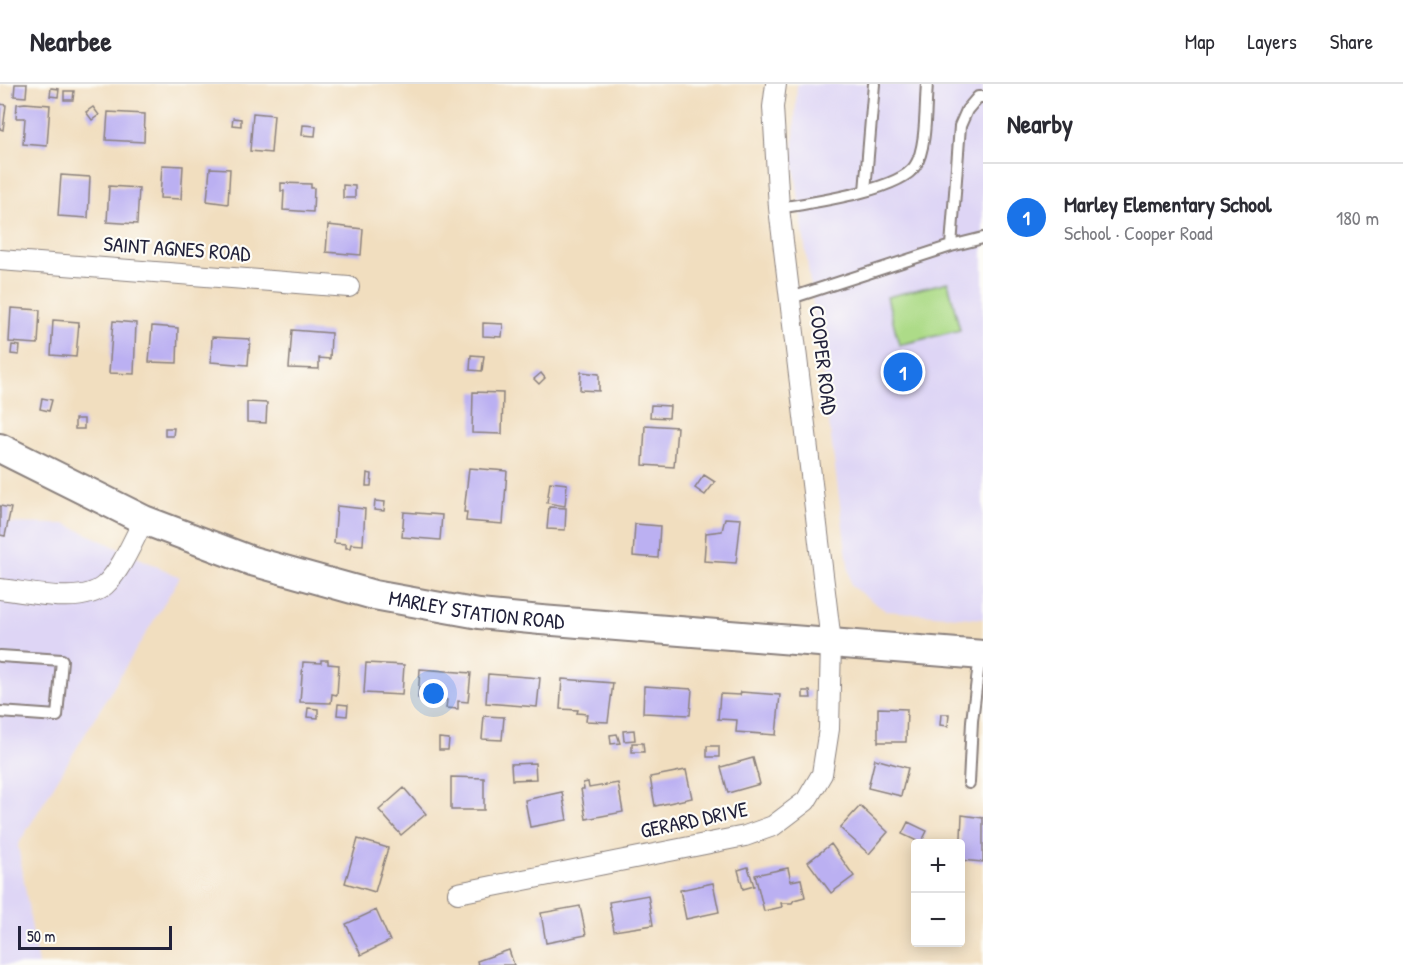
<!DOCTYPE html>
<meta charset="utf-8">
<style>
body{margin:0;font-family:"Patrick Hand",sans-serif;background:#f7f7f7;color:#2b2b33}
.controls{position:absolute;right:18px;bottom:18px;display:grid;overflow:hidden;border-radius:6px;box-shadow:0 3px 15px #0003}
.controls button{width:54px;height:54px;display:grid;place-items:center;padding:0;border:0;border-bottom:2px solid #e1e1e2;background:#fff;color:#2b2b33;font:30px sans-serif}
.scale{position:absolute;left:18px;bottom:15px;width:154px;box-sizing:border-box;padding-left:6px;border:3px solid #22223b;border-top:0;font-size:16px;line-height:21px;white-space:nowrap;color:#22223b;-webkit-text-stroke:4px #fdfcf7;paint-order:stroke}
.you{position:absolute;left:434px;top:610px;width:21px;height:21px;margin:-15px;border:4px solid #fff;border-radius:50%;background:#1a73e8;box-shadow:0 0 0 9px #1a73e833}
.badge{display:grid;place-items:center;width:39px;height:39px;border-radius:50%;background:#1a73e8;color:#fff;font-size:20px;font-weight:700}
.pin{position:absolute;translate:-50% -50%;border:3px solid #fff;box-shadow:0 2px 6px #0006}
.list{margin:0;padding:0;list-style:none}
h2{display:flex;justify-content:space-between;align-items:center;height:78px;margin:0;padding:0 24px;font-size:26px}
h2 small{font-size:20px;font-weight:400;color:#7c7c81}
.list li{display:grid;grid-template-columns:39px 1fr auto;gap:18px;align-items:center;box-sizing:border-box;height:108px;padding:0 24px;border-top:2px solid #e1e1e2}
.list b{display:block;font-size:22px;white-space:nowrap}
.list p{margin:0;font-size:20px;white-space:nowrap;color:#7c7c81}
.list em{font-size:20px;font-style:normal;color:#7c7c81}
.map{position:relative;flex:none;width:983px;height:881px;overflow:hidden}
header{display:flex;align-items:center;gap:36px;box-sizing:border-box;height:84px;padding:0 30px;background:#fff;border-bottom:2px solid #e1e1e2}
header strong{font-size:28px}
nav{display:flex;gap:33px;margin-inline-start:auto;font-size:21px}
main{display:flex}
aside{flex:1;background:#fff}
.map>svg:first-child{display:block}
</style>
<header>
<strong>Nearbee</strong>
<nav><a>Map</a><a>Layers</a><a>Share</a></nav>
</header>
<main>
<div class="map">
<svg width="983" height="881" viewBox="0 0 983 881">
<rect width="100%" height="100%" fill="#fdfcf7"/>
<filter id="ink" filterUnits="userSpaceOnUse"><feTurbulence type="fractalNoise" baseFrequency=".0167" numOctaves="2"/><feDisplacementMap in="SourceGraphic" scale="12" xChannelSelector="R" yChannelSelector="G"/><feConvolveMatrix kernelMatrix="1 2 1 2 8 2 1 2 1" color-interpolation-filters="sRGB"/></filter>
<filter id="wash" filterUnits="userSpaceOnUse"><feTurbulence type="fractalNoise" baseFrequency=".008" numOctaves="4" result="noise"/><feDisplacementMap in="SourceGraphic" scale="24" xChannelSelector="R" yChannelSelector="G"/><feGaussianBlur stdDeviation="1.35" result="paint"/><feColorMatrix in="noise" values="0 0 0 0 0 0 0 0 0 0 0 0 0 0 0 0 0 1.4 0 .05"/><feComposite in="paint" operator="in"/></filter>
<g filter="url(#wash)">
<rect width="100%" height="100%" fill="#f1debf"/>
<!-- built -->
<path fill="#ded5f5" d="M797,0H983V535L886,527L851,502L793,73Z
M0,439L66,440L180,493L18,761L38,881H0Z"/>
<!-- green -->
<path fill="#addb88" stroke="#687e62" stroke-width="1.5" d="M948,198L960,246L899,261L887,213Z"/>
<g id="blocks">
<!-- building -->
<path fill="#bbb0f2" d="M15,0H27L26,13L14,12Z
M51,4L59,5L58,13L50,12Z
M64,7H74L73,16H64Z
M25,19L50,21L47,62L23,60L25,34H16L17,20Z
M0,20L6,21L3,46L0,45Z
M93,23L99,31L92,36L86,28Z
M108,28L145,30L144,58L106,56Z
M253,29L274,31L271,69L250,67Z
M233,34L241,35V42L232,41Z
M303,41L316,42L315,52L302,51Z
M162,81L183,82L181,115L160,114Z
M210,84L230,85L228,120L207,117Z
M61,91L90,93L88,134L58,132Z
M281,99L311,100V104H314L313,128L283,126L284,107H281Z
M343,101L355,102V114H343Z
M109,102L139,104L137,140L107,138Z
M328,141L363,145L361,171L326,168Z
M11,224L40,226L38,260L9,258Z
M53,236L79,238L76,273L51,271Z
M113,237L136,239L134,290L109,289Z
M483,239L503,240L502,253L483,252Z
M152,242L178,244L177,279L149,278Z
M292,246L331,249L330,275L319,274V285L289,284Z
M212,253L250,255L248,281L211,278Z
M12,261L20,262L19,271L11,270Z
M471,271L484,272L482,287L470,286Z
M581,288L599,290V307L580,306Z
M541,289L545,294L539,300L534,295Z
M473,308L503,309L502,350L472,349Z
M42,314L52,316L49,327L40,325Z
M247,318L267,319L266,339L247,338Z
M651,321L670,322L669,334L650,333Z
M75,335H84V345H75Z
M645,341L677,343L674,383L643,381Z
M165,344H174L173,352H165Z
M469,384L507,387L503,440L466,437L467,428H464Z
M367,389L372,390L371,402H366Z
M704,391L715,398L705,411L695,404Z
M550,398L567,400L565,422L547,419Z
M375,417L385,418L384,427L374,426Z
M0,422L11,424L5,452L0,451Z
M337,422L365,425L363,461L351,460L350,464H346V460L334,459Z
M549,423L566,424L565,446L547,445Z
M404,428L442,431L440,456L402,453Z
M725,434L741,435L736,479L704,477L706,449L722,447Z
M635,440L660,442L658,474L633,472Z
M321,576H328V580L339,581L337,611L332,610L331,619L300,618L303,578L321,579Z
M366,579L404,581L402,611L364,609Z
M420,585L471,589L468,618L458,617V625L446,624L447,616L418,614Z
M488,590L540,594L537,623L486,619Z
M562,595L613,599L608,638L586,637L587,630L577,629L578,626L560,625Z
M644,602L692,605L690,631L643,629Z
M803,607H810L811,614H803Z
M741,608L780,611L776,651L736,648L737,636L718,635L720,610L740,611Z
M338,620L348,621L347,632L337,631Z
M308,624L318,625V634L307,633Z
M878,624L907,625L906,658H878Z
M941,630H949L948,642L940,641Z
M484,632L504,633L502,656L482,655Z
M634,646L635,656L624,657L623,647Z
M617,650L620,659L611,660L610,651Z
M439,654L449,655L448,666H439Z
M632,659H643L644,668H632Z
M707,662H719V673H707Z
M753,674L760,700L728,709L721,683Z
M875,675L908,684L901,712L868,704Z
M535,679L536,695L512,696L511,680Z
M686,686L692,714L655,722L650,693Z
M451,693L484,694V726H451Z
M588,698L589,704L618,699L623,728L586,735L581,705H584L583,699Z
M404,704L426,730L401,751L379,726Z
M562,708L567,736L530,743L525,716Z
M860,722L888,748L869,770L840,744Z
M962,731L983,734V778L960,776Z
M908,738L927,747L921,759L902,750Z
M358,755L388,764L375,808L345,799Z
M831,760L854,792L831,809L808,778Z
M748,783L754,802L743,805L738,786Z
M788,784L791,797L801,795L805,813L794,816L792,819H781L782,823L764,827L755,791Z
M713,799L719,828L686,835L680,806Z
M648,811L653,841L614,847L609,818Z
M580,822L586,851L546,859L541,829Z
M376,826L390,857L361,871L346,840Z
M509,866L514,881H478L477,877Z"/>
</g>
</g>
<g filter="url(#ink)">
<use href="#blocks" fill-opacity="0" stroke="#8a807d" stroke-width="1.5"/>
<g fill="none" stroke-linecap="round" stroke-linejoin="round">
<defs>
<path id="service" d="M865,107L874,0
M779,124C808,119 899,107 915,82C927,64 925,22 927,0
M951,162L960,42L967,26L978,13H983
M791,214L951,162L983,154
M0,572L62,576L57,632L0,628
M969,699L972,637L980,571"/>
<path id="minor" d="M0,176L349,203
M0,505C30,508 82,522 105,501C122,485 133,456 144,436
M458,809L745,752L773,742L806,717L822,690L829,645L831,558L779,124L773,23L776,0"/>
<g id="secondary">
<path id="s1" d="M0,364L144,436L252,477L374,511L479,530L541,536L983,571"/>
</g>
</defs>
<!-- service casing -->
<use href="#service" stroke="#8a807d" stroke-width="14"/>
<!-- minor casing -->
<use href="#minor" stroke="#8a807d" stroke-width="22"/>
<!-- secondary casing -->
<use href="#secondary" stroke="#8a807d" stroke-width="32"/>
<!-- service -->
<use href="#service" stroke="#fff" stroke-width="10"/>
<!-- minor -->
<use href="#minor" stroke="#fff" stroke-width="20"/>
<!-- secondary -->
<use href="#secondary" stroke="#fff" stroke-width="28"/>
</g>
</g>
<g text-anchor="middle" stroke-width="4.5" stroke-linejoin="round" paint-order="stroke">
<!-- street labels -->
<g font-size="21" fill="#22223b" stroke="#fdfcf7">
<text transform="translate(177 165) rotate(4)" y="7">SAINT AGNES ROAD</text>
<text transform="translate(823 276) rotate(83)" y="7">COOPER ROAD</text>
<text dy="7" stroke="none"><textPath href="#s1" startOffset="507">MARLEY STATION ROAD</textPath></text>
<text transform="translate(694 736) rotate(-12)" y="7">GERARD DRIVE</text>
</g>
</g>
</svg>
<div class="controls">
<button>+</button>
<button>−</button>
</div>
<div class="scale">50 m</div>
<div class="you"></div>
<div class="pin badge" style="left:903px;top:288px">1</div>
</div>
<aside>
<h2>Nearby<small></small></h2>
<ul class="list">
<li><span class="badge">1</span><div><b>Marley Elementary School</b><p>School · Cooper Road</p></div><em>180 m</em></li>
</ul>
</aside>
</main>
